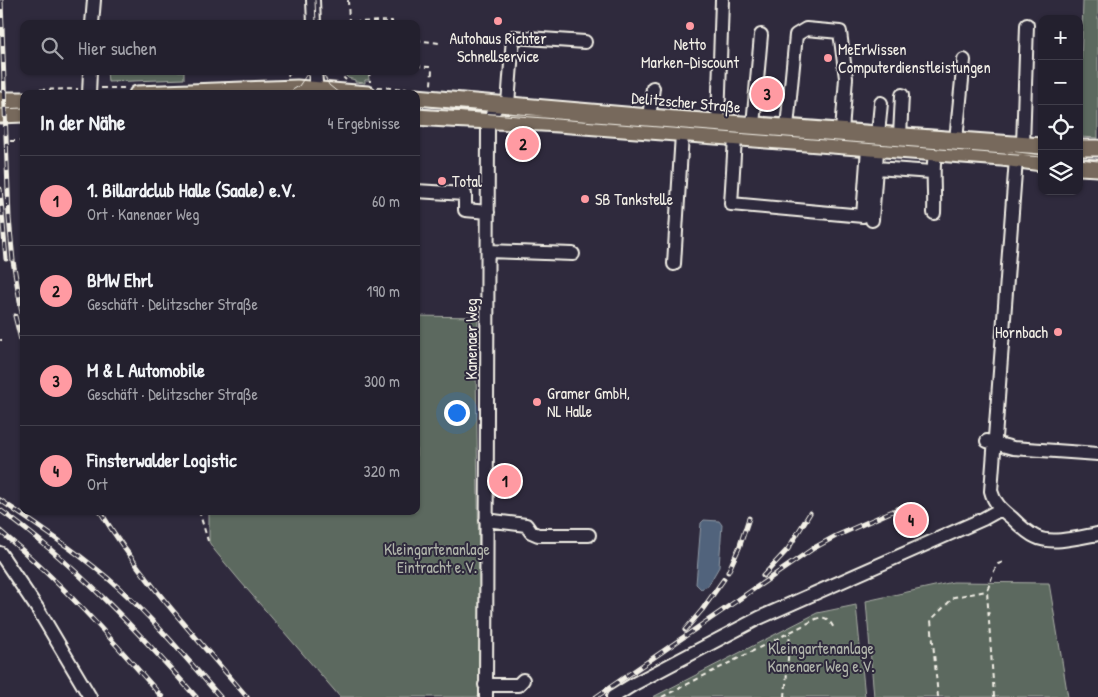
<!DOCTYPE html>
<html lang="de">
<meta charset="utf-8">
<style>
body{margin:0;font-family:"Patrick Hand",sans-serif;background:#2f2d3a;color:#f1f3f6}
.controls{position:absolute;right:15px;top:15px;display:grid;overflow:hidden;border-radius:10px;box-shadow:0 1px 4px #0004}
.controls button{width:45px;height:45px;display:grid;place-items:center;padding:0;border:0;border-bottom:1px solid #403e4a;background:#23202e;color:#f1f3f6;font:25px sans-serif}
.you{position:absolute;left:456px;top:412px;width:18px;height:18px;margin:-12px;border:4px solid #fff;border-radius:50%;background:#1a73e8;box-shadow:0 0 0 8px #1a73e833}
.badge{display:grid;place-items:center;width:32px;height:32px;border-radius:50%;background:#ff9aa2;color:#111;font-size:16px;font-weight:700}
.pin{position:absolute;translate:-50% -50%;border:2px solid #fff;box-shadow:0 1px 5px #0006}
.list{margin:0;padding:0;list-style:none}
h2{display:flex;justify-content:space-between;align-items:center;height:65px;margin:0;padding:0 20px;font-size:21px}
h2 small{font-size:16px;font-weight:400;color:#a3a3aa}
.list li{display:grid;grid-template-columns:32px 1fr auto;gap:15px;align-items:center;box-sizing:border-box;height:90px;padding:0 20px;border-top:1px solid #403e4a}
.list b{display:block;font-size:19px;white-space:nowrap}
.list p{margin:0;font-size:16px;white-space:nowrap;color:#a3a3aa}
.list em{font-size:16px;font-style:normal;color:#a3a3aa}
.icon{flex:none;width:28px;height:28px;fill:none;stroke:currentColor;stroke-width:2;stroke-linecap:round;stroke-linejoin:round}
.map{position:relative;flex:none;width:1098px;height:697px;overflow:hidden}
.search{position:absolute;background:#23202e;box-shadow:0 1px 4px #0004;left:20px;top:20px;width:400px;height:55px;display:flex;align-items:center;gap:12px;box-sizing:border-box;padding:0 18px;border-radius:10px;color:#a3a3aa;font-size:19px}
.panel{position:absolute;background:#23202e;box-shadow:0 1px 4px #0004;left:20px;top:90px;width:400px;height:425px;border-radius:10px}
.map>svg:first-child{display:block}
</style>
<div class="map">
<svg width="1098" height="697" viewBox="0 0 1098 697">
<rect width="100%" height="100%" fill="#2f2a3d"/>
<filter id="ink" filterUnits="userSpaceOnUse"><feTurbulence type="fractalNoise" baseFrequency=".02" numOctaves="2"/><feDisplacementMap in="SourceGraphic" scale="10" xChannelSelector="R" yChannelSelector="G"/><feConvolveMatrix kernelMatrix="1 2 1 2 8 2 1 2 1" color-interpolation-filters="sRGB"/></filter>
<g filter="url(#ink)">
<!-- green -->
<path fill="#5c695f" stroke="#a8ada4" d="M1083,0H1098V138L1079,137Z
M107,71H184V79L108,82Z
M341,71H368L369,80H365V83L355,82V80L348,78Z
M416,316L478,317L476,369L481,697H340L240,581L215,551L209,542V511H416Z
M953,582L1049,583L1068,697H874L866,601Z
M856,605L865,697H653L817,613Z"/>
<!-- water -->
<path fill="#51647c" stroke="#929ca7" d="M704,520L719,521L722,525L719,567L708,586L701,589L696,584L701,523Z"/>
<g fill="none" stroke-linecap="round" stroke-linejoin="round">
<defs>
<path id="minor" d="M313,0L314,24
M92,24L94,0
M315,71L317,94
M89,94L90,71
M508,104L513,37L585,42
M649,117L653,88
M718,122L722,0
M753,125L761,35
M787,127L796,35L806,29L840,32L846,78L842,131
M878,134L881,103
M900,136L902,95
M735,138L731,204L863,216L868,148
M956,140L964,60
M1023,145L1027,25
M877,149L876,168L932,172
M1016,159L991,491C994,503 1002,510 1012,518C1019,525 1027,533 1036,537C1051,545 1081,537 1098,534
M416,191L465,194V210L488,212
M934,213C935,193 932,173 935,153
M872,220L876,168
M488,251L573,254
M674,264L682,134
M987,441L1013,448L1098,454
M486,520L526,525L531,532L538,535H589
M0,553L39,611L90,697
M485,685H518L523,680
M486,697L488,126L492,114L499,103
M613,697L634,684L759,618L983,519L1001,509"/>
<path id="major" d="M137,94L297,88L368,94
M416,97L649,117L1042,146
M0,100H24
M0,115L24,114
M416,117C468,121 519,121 571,125L1002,158L1042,163
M1079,148H1098
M1079,167L1098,168"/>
</defs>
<!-- minor casing -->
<use href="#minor" stroke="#f4f1e8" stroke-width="16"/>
<!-- major casing -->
<use href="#major" stroke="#f4f1e8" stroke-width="19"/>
<!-- path -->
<path stroke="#f4f1e8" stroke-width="2" stroke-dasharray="5 4" stroke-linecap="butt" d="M348,0L349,22L392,21V24
M416,40L439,43
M416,66L430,67L432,70L431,85
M337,71L346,80
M369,71L370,82
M287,76L293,71
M377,87L407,89
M101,88H126
M31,90L78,89
M10,141H24
M0,340H2
M199,511L208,541
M662,697L816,619C826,615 829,620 834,628
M785,697L790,633
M938,697L931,620L954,597L987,591
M994,697L987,591L994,571L998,564L1004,562"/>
<!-- minor -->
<use href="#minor" stroke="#2f2a3d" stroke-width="12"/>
<!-- major -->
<use href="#major" stroke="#77695c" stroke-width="15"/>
<!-- tram -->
<path stroke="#f4f1e8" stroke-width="1" d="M315,0L316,24
M322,71L329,85L340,94
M286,94L299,86L309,71
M416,108L1042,157
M0,109L24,108
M1079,159L1098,161"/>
<defs>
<path id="rail" d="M1,0L9,218L13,261L24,324
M0,189L6,259
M15,316L24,352
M0,500C41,528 82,555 119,588C156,622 188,660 220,697
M0,510C74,563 136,629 196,697
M100,511C141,579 196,637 247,697
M0,531C60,581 111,638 162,697
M728,572L739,548L749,518
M763,576L788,549L810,513
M685,630L702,610L724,579
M596,697L814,548L836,536L902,507"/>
</defs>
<!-- rail casing -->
<use href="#rail" stroke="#f4f1e8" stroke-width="5"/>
<!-- rail -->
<use href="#rail" stroke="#2f2a3d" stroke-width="3" stroke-dasharray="9" stroke-linecap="butt"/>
</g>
</g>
<!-- markers -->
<g fill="#ff9aa2" stroke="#2f2a3d" stroke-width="2">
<circle cx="498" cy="21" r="5"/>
<circle cx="690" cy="26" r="5"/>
<circle cx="828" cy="58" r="5"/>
<circle cx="442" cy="181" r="5"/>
<circle cx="585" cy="199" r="5"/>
<circle cx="1058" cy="332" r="5"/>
<circle cx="537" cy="402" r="5"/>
</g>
<g text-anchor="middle" stroke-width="4" stroke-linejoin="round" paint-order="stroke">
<!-- poi labels -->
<g font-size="16" fill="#f4f1e8" stroke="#2f2a3d" text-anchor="start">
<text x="498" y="44" text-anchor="middle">Autohaus Richter<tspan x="498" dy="18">Schnellservice</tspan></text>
<text x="690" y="50" text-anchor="middle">Netto<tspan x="690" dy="18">Marken-Discount</tspan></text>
<text x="838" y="55">MeErWissen<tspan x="838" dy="18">Computerdienstleistungen</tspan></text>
<text x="452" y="187">Total</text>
<text x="595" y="205">SB Tankstelle</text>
<text x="1048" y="338" text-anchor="end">Hornbach</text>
<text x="547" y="399">Gramer GmbH,<tspan x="547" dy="18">NL Halle</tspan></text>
</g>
<!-- street labels -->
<g font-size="16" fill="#f4f1e8" stroke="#2f2a3d">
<text transform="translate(686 102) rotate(5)" y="6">Delitzscher Straße</text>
<text transform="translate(471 339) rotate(-90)" y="6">Kanenaer Weg</text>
</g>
<!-- park labels -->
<g font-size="16" fill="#b0b4aa" stroke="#2f2a3d">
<text x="437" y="555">Kleingartenanlage<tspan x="437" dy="18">Eintracht e.V.</tspan></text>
<text x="821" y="654">Kleingartenanlage<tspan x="821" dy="18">Kanenaer Weg e.V.</tspan></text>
</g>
</g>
</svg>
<div class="controls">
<button>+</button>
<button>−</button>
<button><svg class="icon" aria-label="locate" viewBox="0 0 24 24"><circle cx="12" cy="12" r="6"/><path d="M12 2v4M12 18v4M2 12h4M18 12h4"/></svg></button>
<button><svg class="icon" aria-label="layers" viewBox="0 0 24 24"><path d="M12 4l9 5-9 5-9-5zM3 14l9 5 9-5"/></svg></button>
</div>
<div class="you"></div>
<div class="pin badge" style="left:505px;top:481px">1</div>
<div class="pin badge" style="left:523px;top:144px">2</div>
<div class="pin badge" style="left:767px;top:94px">3</div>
<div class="pin badge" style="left:911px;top:520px">4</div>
<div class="search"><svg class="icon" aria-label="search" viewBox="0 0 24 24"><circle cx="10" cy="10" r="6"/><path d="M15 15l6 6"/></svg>Hier suchen</div>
<section class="panel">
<h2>In der Nähe<small>4 Ergebnisse</small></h2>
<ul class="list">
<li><span class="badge">1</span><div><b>1. Billardclub Halle (Saale) e.V.</b><p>Ort · Kanenaer Weg</p></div><em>60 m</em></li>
<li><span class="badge">2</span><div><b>BMW Ehrl</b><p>Geschäft · Delitzscher Straße</p></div><em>190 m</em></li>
<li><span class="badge">3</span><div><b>M &amp; L Automobile</b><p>Geschäft · Delitzscher Straße</p></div><em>300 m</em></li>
<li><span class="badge">4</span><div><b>Finsterwalder Logistic</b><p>Ort</p></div><em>320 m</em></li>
</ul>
</section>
</div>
